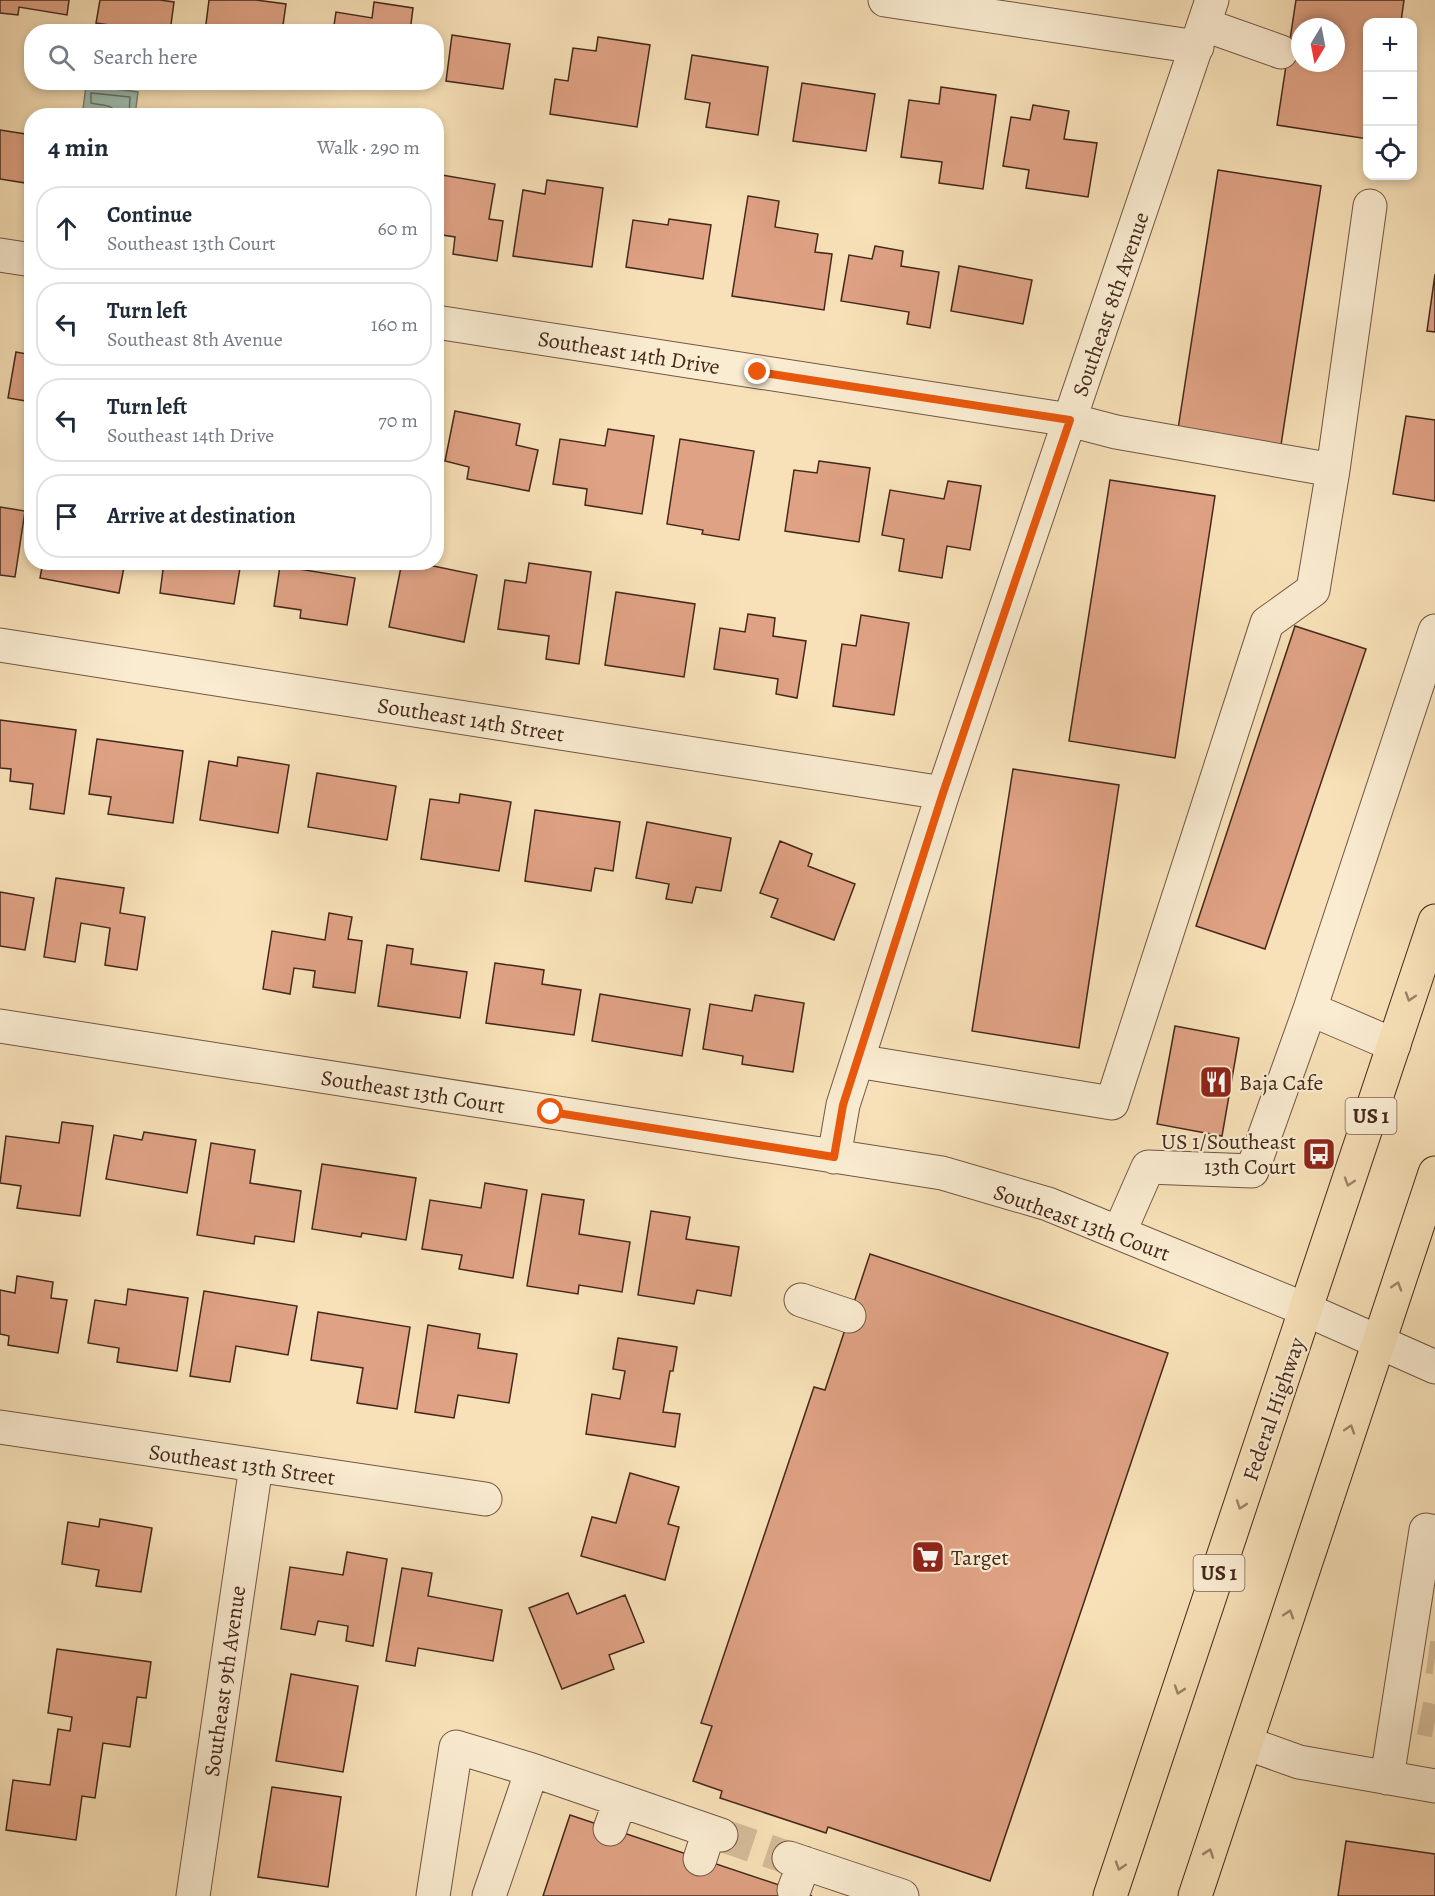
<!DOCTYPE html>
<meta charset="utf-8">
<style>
body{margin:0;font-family:Alegreya,serif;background:#f2f2f3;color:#1f2937}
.controls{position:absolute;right:18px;top:18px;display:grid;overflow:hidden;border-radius:12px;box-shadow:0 3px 9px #0003}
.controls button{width:54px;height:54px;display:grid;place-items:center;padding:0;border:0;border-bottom:2px solid #e0e1e3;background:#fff;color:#1f2937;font:30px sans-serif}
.compass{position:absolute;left:1291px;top:18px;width:54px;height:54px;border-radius:50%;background:#fff;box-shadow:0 3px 9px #0003;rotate:190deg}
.stop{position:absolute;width:18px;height:18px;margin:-14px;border:4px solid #ea580c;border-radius:50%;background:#fff}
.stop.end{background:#ea580c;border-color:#fff;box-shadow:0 2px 6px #0008}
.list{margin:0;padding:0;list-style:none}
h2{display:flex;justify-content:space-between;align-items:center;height:78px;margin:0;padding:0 24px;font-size:26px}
h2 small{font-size:20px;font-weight:400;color:#747a83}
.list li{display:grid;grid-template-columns:39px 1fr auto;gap:18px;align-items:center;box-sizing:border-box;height:84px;margin:0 12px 12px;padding:0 12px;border:2px solid #e0e1e3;border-radius:24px}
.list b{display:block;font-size:22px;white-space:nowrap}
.list p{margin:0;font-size:20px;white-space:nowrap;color:#747a83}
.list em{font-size:20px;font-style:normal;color:#747a83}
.icon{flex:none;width:33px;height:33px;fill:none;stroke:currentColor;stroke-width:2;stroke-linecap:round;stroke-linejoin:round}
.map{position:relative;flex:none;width:1435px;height:1896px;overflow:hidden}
.search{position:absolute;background:#fff;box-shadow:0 3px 9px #0003;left:24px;top:24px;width:420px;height:66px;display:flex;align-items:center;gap:15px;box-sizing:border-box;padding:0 21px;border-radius:24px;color:#747a83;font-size:22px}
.panel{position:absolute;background:#fff;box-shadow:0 3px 9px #0003;left:24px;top:108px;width:420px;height:462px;border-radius:24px}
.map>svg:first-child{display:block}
</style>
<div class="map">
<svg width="1435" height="1896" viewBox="0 0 1435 1896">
<rect width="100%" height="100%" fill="#f8e1b8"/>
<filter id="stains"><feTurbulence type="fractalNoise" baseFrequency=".00333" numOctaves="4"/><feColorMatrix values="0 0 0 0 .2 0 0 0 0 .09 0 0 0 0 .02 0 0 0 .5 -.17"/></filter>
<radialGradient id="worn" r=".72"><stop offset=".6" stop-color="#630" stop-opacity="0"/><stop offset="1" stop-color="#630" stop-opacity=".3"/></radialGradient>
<!-- water -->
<path fill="#9dbeb0" stroke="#798275" stroke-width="1.5" d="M86,85L138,92L135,115L83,109Z"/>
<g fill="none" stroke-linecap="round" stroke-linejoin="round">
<!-- shore -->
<path stroke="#707366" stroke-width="1.5" d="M117,116C115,103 100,106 91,103V93L130,97L129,116"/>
</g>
<!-- building -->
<path fill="#dfa284" stroke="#44281d" stroke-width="1.5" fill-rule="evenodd" d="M0,0H69L67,15L19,7L18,15L0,13Z
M100,0H160L174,2L170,32H129V28L96,23Z
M209,0H256L286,4L282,32H205Z
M1296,0H1404L1401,22H1368V139L1277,125ZM1300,27H1336V63H1300Z
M374,2L413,8L410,32H333L336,12L372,18Z
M452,35L510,44L503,89L446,81Z
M598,37L650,45L637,127L550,114L555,79L568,81L573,48L596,51Z
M692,55L768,67L758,135L706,127L710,103L685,99Z
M802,83L875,94L866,151L793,141Z
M941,87L996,95L983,189L939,183L942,162L901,157L909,100L939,104Z
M1033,105L1069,111L1064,139L1097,143L1088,197L1026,188L1029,170L1003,166L1011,117L1030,120Z
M0,130L32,135V184L0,179Z
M1218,170L1321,186L1281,445L1178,429Z
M436,174L495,184L489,219L503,221L497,261L453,254L455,237L436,234Z
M547,180L603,188L592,267L513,256L523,190L545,194Z
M748,196L779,201L775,227L818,234L815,252L832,254L824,310L732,296Z
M669,219L711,225L703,279L626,267L633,220L668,225Z
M875,246L903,251L901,266L939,272L930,328L907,324L909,312L841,301L849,255L872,259Z
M959,266L1032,280L1023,324L951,311Z
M1435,274V332L1427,331Z
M16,352L32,355V402L8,398Z
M455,411L520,424L516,445L538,450L529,491L467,479L469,467L445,461Z
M1406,416L1435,420V501L1393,494Z
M608,429L654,436L642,514L585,505L587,489L553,484L560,439L605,446Z
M680,439L754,451L739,540L702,534L703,530L667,524Z
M819,461L870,468L859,542L785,531L794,470L817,473Z
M1110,480L1215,496L1175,758L1069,741Z
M948,481L981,486L970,550L947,546L942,578L899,571L904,539L882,535L890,490L944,499Z
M0,507L25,511L15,577L0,575Z
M43,562H125L119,593L40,578Z
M164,562H241L234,604L160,593Z
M402,562H414L477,575L464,642L389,627Z
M529,563L591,572L579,664L546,659L549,636L498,629L505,580L526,583Z
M280,566L355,578L347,625L300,618L301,610L274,606Z
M616,592L695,604L684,677L605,665Z
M748,614L775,618L773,636L806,641L797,698L776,694L778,679L714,669L720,628L745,632Z
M861,615L909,623L894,715L833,706L842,644L856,646Z
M1295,626L1366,649L1265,949L1196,926Z
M0,720L76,730L64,814L30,809L33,784L10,781L11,769L0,768Z
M97,739L183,751L173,823L108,814L111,797L89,794Z
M238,757L289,765L278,833L200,820L209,761L237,766Z
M1013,769L1119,785L1079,1048L972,1031Z
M317,773L396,786L387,840L308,827Z
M460,794L511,802L499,871L421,859L430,799L459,803Z
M535,810L620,822L613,871L595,868L591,891L525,881Z
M647,822L731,838L721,891L696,887L692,903L666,899L669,884L636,878Z
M780,841L812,854L808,866L855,884L834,940L771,917L778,899L760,893Z
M56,878L124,888L120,913L145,917L137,970L105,965L110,928L81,923L75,962L44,957Z
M0,892L34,898L25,950L0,946Z
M329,913L352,917L348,939L362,941L355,993L313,987L315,971L294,968L290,994L263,989L272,931L325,940Z
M387,945L413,949L411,964L467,972L460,1018L378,1006Z
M495,963L544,970L542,984L581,990L574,1035L486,1023Z
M600,994L690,1009L682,1056L592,1041Z
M755,995L804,1003L793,1072L742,1064L743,1056L703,1049L710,1004L752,1011Z
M1175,1026L1239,1038L1222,1136L1157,1124Z
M62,1122L93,1126L80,1216L17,1208L21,1186L0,1183L6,1136L59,1143Z
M144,1132L196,1140L187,1193L106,1179L114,1135L142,1140Z
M211,1143L255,1150L250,1183L301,1191L294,1242L255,1236L254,1244L197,1235Z
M322,1164L416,1178L406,1240L362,1233L361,1237L312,1229Z
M485,1183L527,1190L513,1278L459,1269L462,1255L422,1249L430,1200L481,1208Z
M542,1194L584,1200L579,1234L630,1242L622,1292L579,1285L578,1294L527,1286Z
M651,1211L690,1217L686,1239L739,1247L731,1296L697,1290L694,1304L638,1295Z
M870,1254L1168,1353L990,1881L828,1827L826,1833L720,1798L722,1791L693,1781L712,1726L701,1723L814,1387L825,1390Z
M17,1276L53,1282L51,1298L67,1300L58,1353L8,1345L9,1336L0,1334V1290L15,1293Z
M128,1289L188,1298L177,1371L117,1362L119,1348L88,1343L95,1300L126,1305Z
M204,1291L297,1306L288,1355L236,1346L230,1382L190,1376Z
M318,1312L410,1327L397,1409L357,1403L363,1368L311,1360Z
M428,1325L480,1334L478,1348L517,1354L509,1403L458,1395L454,1418L415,1412Z
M618,1338L677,1347L673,1371H670L663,1412L680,1414L675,1447L586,1434L592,1394L620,1399L625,1371L613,1369Z
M630,1473L679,1487L668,1524L679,1527L665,1580L581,1556L592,1517L616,1523Z
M100,1519L152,1528L141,1592L96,1586L99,1570L62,1564L68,1522L99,1527Z
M347,1552L387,1559L373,1646L346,1641L348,1626L318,1621L315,1635L281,1629L290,1567L343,1575Z
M402,1568L432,1573L428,1596L502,1610L493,1661L418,1648L415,1666L386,1661Z
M568,1593L577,1614L625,1595L644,1642L609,1655L614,1669L562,1689L529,1608Z
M57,1649L151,1662L146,1698L137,1697L130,1747L103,1743L95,1798L82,1796L76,1840L6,1830L13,1780L50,1785L58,1729L70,1731L72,1717L48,1713Z
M291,1674L358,1686L343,1772L276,1761Z
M272,1787L341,1797L328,1887L258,1877Z
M570,1815L812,1896H543Z
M1346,1841L1435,1854V1896H1338Z"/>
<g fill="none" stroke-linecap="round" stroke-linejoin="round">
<!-- minor-tunnel -->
<path stroke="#d4bc99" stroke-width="33" stroke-dasharray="33 16" stroke-linecap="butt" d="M1428,1657L1435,1658
M1420,1718L1435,1721
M721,1835L789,1858"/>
<defs>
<path id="minor" d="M885,0L1197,47
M1205,25L1281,52
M0,255L32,260
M436,322L1070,420L1116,432L1333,470L1313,590L1267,623L1112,1103L857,1061
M1333,470L1370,206
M0,645L943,793
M1310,1009L1435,631
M0,1026L942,1173L1048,1204L1307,1310L1435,1367
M834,1157L843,1105L943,793L1212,0
M1119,1233L1148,1167L1252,1171L1310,1009L1394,1045
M801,1300L849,1316
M0,1427L485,1499
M1246,1743L1299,1762L1435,1786
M1387,1778L1426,1530L1435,1532
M610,1829L620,1801
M789,1858L902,1896
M700,1859L709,1831
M794,1890L804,1863
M193,1896L256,1466
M433,1896L456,1747L532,1770
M489,1896L532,1770L721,1835"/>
<path id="major" d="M1110,1896L1435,921
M1195,1896L1435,1173"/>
</defs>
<!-- minor casing -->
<use href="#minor" stroke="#715644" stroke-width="35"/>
<!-- major casing -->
<use href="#major" stroke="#44281d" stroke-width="35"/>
<!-- minor -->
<use href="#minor" stroke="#faecd1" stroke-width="33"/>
<!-- major -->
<use href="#major" stroke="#f8e1b8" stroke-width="33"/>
</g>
<!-- one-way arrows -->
<defs><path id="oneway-chevron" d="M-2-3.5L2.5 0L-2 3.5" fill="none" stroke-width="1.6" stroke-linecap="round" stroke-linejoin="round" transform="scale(1.5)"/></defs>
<g stroke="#9e846a">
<use href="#oneway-chevron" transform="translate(1410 997) rotate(108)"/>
<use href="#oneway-chevron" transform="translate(1349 1182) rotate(108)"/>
<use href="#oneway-chevron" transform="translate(1397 1286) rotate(-72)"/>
<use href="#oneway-chevron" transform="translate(1350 1429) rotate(-72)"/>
<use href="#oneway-chevron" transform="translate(1241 1505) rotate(109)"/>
<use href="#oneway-chevron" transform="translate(1289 1614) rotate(-72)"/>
<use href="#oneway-chevron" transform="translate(1179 1690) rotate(109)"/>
<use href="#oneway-chevron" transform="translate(1209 1853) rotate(-71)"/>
<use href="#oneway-chevron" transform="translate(1120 1866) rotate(108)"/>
</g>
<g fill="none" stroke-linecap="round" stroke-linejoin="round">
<!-- route -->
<path stroke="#ea580c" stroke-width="8" d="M551,1112L834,1157L843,1105L943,793L1070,420L758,372"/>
</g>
<!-- icons -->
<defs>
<symbol id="restaurant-square" viewBox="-11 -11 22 22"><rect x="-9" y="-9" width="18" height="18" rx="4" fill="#8f2418" stroke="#faecd1"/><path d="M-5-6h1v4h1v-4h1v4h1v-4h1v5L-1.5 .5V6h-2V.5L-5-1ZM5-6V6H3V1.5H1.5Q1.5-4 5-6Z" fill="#fff"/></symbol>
<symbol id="bus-square" viewBox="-11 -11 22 22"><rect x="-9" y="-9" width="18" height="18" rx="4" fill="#8f2418" stroke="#faecd1"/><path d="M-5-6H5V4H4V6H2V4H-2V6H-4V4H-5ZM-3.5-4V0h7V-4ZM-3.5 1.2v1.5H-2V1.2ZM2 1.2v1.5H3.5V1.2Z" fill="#fff"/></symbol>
<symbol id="supermarket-square" viewBox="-11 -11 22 22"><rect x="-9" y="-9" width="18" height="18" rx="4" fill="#8f2418" stroke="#faecd1"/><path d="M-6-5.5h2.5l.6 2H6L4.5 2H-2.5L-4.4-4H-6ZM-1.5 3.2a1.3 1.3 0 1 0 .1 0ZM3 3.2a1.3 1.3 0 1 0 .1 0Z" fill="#fff"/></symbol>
</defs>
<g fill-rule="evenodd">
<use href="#restaurant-square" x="1197" y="1063" width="38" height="38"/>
<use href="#bus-square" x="1300" y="1135" width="38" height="38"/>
<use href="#supermarket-square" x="909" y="1538" width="38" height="38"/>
</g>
<g text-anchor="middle" stroke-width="4.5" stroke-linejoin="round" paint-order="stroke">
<!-- shield labels -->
<g fill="#faecd1" stroke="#7b6353" stroke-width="1.5">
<rect x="1345.5" y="1098" width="51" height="36" rx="4.5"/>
<rect x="1193.5" y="1555" width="51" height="36" rx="4.5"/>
</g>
<g font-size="21" font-weight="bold" fill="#44281d">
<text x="1371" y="1123">US 1</text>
<text x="1219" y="1580">US 1</text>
</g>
<!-- street labels -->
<g font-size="22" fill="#44281d" stroke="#faecd1">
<text transform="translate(1110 304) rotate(-71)" y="8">Southeast 8th Avenue</text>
<text transform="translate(629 352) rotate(9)" y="8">Southeast 14th Drive</text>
<text transform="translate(471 719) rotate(9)" y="8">Southeast 14th Street</text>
<text transform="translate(413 1091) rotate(9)" y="8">Southeast 13th Court</text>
<text transform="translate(1082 1222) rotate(20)" y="8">Southeast 13th Court</text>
<text transform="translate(1273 1409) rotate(-71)" y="8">Federal Highway</text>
<text transform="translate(242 1464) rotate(8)" y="8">Southeast 13th Street</text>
<text transform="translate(224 1681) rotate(-82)" y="8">Southeast 9th Avenue</text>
</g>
<!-- poi labels -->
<g font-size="22" fill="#44281d" stroke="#faecd1" text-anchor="start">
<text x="1239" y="1090">Baja Cafe</text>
<text x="1296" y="1149" text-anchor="end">US 1/Southeast<tspan x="1296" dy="25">13th Court</tspan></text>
<text x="951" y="1565">Target</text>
</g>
</g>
<rect width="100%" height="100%" filter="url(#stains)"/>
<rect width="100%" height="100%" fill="url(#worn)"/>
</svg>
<div class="controls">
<button>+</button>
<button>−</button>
<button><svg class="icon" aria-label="locate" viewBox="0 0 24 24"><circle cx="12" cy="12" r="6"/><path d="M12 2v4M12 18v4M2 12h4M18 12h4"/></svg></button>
</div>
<svg class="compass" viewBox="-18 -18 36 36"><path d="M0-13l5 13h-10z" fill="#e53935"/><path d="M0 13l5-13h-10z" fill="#747a83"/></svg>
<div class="stop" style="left:551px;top:1112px"></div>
<div class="stop end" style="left:758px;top:372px"></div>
<div class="search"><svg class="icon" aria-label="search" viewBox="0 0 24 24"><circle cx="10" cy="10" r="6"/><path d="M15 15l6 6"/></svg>Search here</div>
<section class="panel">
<h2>4 min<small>Walk · 290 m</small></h2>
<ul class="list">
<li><svg class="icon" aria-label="ahead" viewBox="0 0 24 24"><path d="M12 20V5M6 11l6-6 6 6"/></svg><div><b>Continue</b><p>Southeast 13th Court</p></div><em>60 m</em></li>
<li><svg class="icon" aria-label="left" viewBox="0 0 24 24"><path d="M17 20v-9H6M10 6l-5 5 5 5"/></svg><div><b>Turn left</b><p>Southeast 8th Avenue</p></div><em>160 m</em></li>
<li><svg class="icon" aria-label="left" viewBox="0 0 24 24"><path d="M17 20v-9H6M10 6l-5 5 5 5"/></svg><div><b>Turn left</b><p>Southeast 14th Drive</p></div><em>70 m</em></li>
<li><svg class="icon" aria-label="arrive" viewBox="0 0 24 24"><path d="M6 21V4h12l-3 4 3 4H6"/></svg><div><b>Arrive at destination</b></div></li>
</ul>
</section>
</div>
